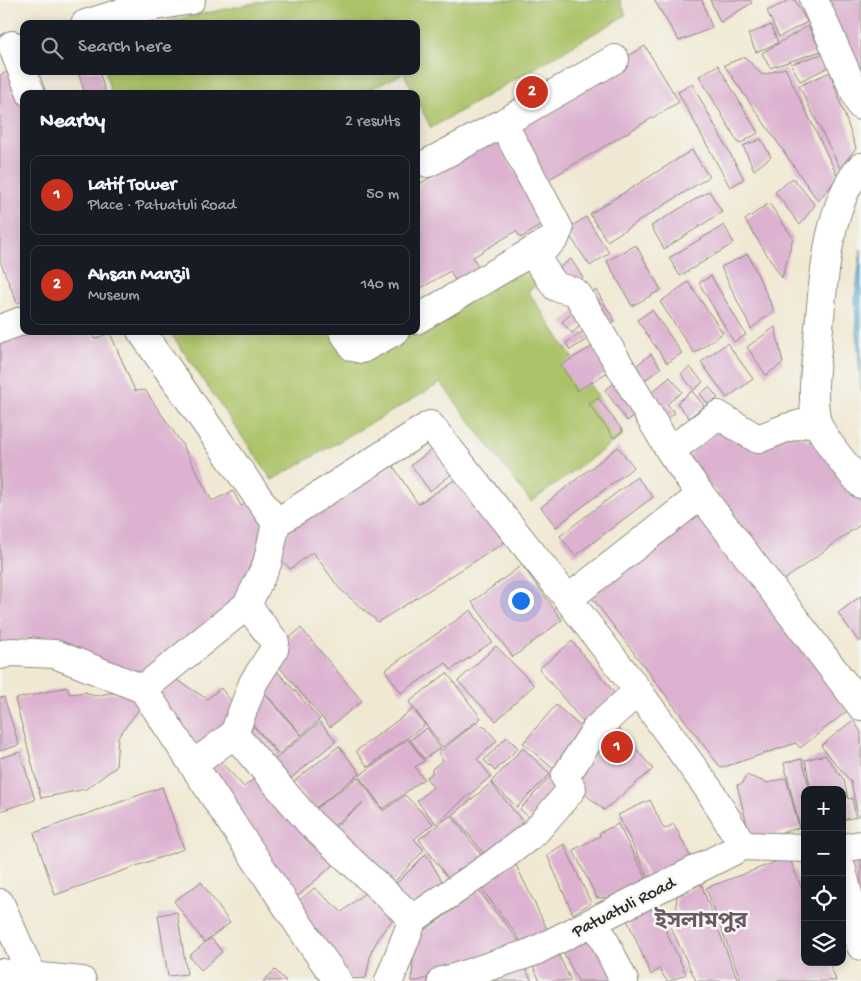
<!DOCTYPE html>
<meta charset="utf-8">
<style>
body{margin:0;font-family:"Gochi Hand","Noto Sans Bengali",sans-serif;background:#242831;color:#f1f3f6}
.controls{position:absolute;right:15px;bottom:15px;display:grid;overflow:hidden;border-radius:10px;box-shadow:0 2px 12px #0003}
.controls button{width:45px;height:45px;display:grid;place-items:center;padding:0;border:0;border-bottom:1px solid #363941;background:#171b24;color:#f1f3f6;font:25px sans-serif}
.you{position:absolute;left:520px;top:600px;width:18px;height:18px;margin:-12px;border:4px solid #fff;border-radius:50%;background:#1a73e8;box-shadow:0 0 0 8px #1a73e833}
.badge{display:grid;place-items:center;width:32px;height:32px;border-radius:50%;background:#c8321e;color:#fff;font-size:16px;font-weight:700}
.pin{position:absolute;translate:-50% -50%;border:2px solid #fff;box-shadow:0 1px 5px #0006}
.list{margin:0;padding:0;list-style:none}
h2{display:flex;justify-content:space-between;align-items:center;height:65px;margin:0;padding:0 20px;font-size:21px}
h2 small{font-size:16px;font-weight:400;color:#9ea1a6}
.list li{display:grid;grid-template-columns:32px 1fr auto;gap:15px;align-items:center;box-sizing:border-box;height:80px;margin:0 10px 10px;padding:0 10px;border:1px solid #363941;border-radius:10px}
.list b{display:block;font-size:19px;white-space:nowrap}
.list p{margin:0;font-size:16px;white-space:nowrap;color:#9ea1a6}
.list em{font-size:16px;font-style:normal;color:#9ea1a6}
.icon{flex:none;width:28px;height:28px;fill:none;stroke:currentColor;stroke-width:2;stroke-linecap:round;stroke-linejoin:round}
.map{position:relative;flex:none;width:861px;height:981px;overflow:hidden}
.search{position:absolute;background:#171b24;box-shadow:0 2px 12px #0003;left:20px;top:20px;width:400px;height:55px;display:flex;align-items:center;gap:12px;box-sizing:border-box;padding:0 18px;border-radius:10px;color:#9ea1a6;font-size:19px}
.panel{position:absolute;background:#171b24;box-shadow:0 2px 12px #0003;left:20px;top:90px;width:400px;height:245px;border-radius:10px}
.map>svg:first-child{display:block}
</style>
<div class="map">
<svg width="861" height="981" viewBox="0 0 861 981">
<rect width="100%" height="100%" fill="#f6f6f2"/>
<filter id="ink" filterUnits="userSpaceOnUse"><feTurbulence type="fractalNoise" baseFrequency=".02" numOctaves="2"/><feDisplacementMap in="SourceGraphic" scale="10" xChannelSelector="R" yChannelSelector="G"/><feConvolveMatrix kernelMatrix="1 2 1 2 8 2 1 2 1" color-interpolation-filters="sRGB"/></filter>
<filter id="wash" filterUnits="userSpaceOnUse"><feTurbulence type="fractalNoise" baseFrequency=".0096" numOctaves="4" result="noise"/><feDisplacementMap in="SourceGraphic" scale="20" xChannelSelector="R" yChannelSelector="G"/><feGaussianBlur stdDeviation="1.12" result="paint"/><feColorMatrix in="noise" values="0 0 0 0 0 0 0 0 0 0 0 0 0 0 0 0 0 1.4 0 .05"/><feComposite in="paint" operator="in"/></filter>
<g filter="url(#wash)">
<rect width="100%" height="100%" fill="#f0e8d2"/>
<!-- green -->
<path fill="#abc368" stroke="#6b774a" d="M269,0H620L626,15L431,128L416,99V94H414L404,73L360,94H111L105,71H416V24H154Z
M528,249L546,278L528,291L623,435L531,502L441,383L272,480L172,335L178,331H361L367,341Z"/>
<!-- water -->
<path fill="#61b8de" stroke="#467284" d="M861,249V391L855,301Z"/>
<g id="blocks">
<!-- building -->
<path fill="#dcb2d0" d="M654,0H702L712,28L679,41Z
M710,0H750L752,3L720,22Z
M790,0H795L807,22L779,37L767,11Z
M823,0H861V68L858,69Z
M771,25L778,43L756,52L748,34Z
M808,26L821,51L770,68L762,53Z
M645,46L679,102L546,181L513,125Z
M822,54L829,67L800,81L791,64Z
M745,57L762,75L785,68L838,177L818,201L724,65Z
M718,65L758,133L739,144L699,76Z
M10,71L24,105V301L17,303L0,261V75Z
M78,71H99L106,94H85Z
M830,72L856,148L840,168L799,86Z
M692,84L744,179L730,187L678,92Z
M493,136L546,222L521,238L516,231L473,257L479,268L456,282L450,271L416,291V186L469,155Z
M761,139L771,157L754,170L743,146Z
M692,150L709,177L607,241L590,214Z
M793,178L815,205L800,225L775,192Z
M709,191L722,212L664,249L651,226Z
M769,203L793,238L782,278L745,220Z
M586,217L609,253L590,266L566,230Z
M724,225L734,243L680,276L669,258Z
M636,245L661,290L632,306L607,261Z
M748,254L774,310L751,329L721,267Z
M571,259L583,278L572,287L549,276Z
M711,276L746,335L734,342L699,283Z
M688,282L723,333L694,353L660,302Z
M596,290L615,321L605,327L586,296Z
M579,307L589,318L572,333L562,322Z
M652,310L682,353L667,363L637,320Z
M775,327L783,363L766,375L747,347Z
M27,331H91L94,339L110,333L135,391L145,390L182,444L212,501L233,491L241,506L253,501L268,527L242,602L136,682L127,674L34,636L0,649V342Z
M584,331L589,338L570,350L566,343Z
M598,343L613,369L577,391L561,365Z
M727,343L753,379L727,398L701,362Z
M651,354L661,368L637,386L627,373Z
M690,367L703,382L694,390L681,374Z
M670,377L682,392L667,404L675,413L664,422L645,398Z
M620,379L642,410L627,421L605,390Z
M709,387L718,398L709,405L700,394Z
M692,391L704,406L689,418L677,403Z
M598,398L623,431L614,438L589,404Z
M721,421L803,437L820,447L861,501V524L780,583L713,499L718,493L682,464Z
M618,447L634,467L556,527L541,507Z
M433,449L452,474L430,491L411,465Z
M393,466L418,504L459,477L504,543L378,622L340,589L313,552L290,569L276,553L292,528L315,511Z
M637,477L653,497L575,556L560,536Z
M697,507L851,708L800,748L796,743L721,768L587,591Z
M522,565L562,620L513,657L472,602Z
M861,596V641L859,642L838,613Z
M471,610L492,642L451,670L446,663L401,693L385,670Z
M301,628L362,701L330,727L276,663L280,646Z
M572,641L621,701L588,728L539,669Z
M496,646L534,685L496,721L458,681Z
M275,669L320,719L302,735L257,684Z
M447,673L481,718L443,747L409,702Z
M177,680L207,699L221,688L238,710L232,728L201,751L159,693Z
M67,687L70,694L85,692L94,696L110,693L124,694L134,697L139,709L118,737L116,767L86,789L41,798L15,699Z
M258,687L301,735L279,754L248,719Z
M4,697L19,745L0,751V698Z
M556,705L590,735L557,772L523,743Z
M413,709L425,725L368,767L356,751Z
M853,720L861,732V816H858L851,782L821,746Z
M320,722L336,741L284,784L268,765Z
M476,723L486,728L497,741L477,759L491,776L436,824L417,801L433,787L426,778L432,773V769L443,760L438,753Z
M616,725L653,769L604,810L573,784Z
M254,727L277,754L267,763L243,737Z
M427,728L441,748L424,759L410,740Z
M507,737L518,748L495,771L484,760Z
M408,739L424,761L415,767L424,779L383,809L359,776Z
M339,746L360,773L314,809L293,782Z
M523,748L550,774L517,807L491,782Z
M20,752L35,800L0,811V758Z
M825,755L844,780L848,799L852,798L856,817L842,820V790H811L805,760Z
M218,759L244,787L261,773L341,858L290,903L207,774Z
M802,759L810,790H805V827L800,828L784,763Z
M552,775L568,790L536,824L520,809Z
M746,775L768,783L786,778L799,828L751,840L737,785L743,783Z
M358,777L383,811L405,795L433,824L414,839L424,850L388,889L330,831L363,803L329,829L314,810Z
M491,783L528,828L489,860L453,815Z
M162,787L184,849L55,895L34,833Z
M650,800L664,829L674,824L691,858L649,879L618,815Z
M451,815L486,861L453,885L419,839Z
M618,824L650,886L631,896L597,898L573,850L600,836L599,833Z
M564,844L591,903L573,914L547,855Z
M426,854L447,889L412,912L391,889Z
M789,857L805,897V962H829L836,981H741L706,888Z
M861,859V917L852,861Z
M515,863L550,935L526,947L481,888Z
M201,882L230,923L204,942L174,901Z
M701,884L738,981H696L668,921L680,918L676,905L677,896Z
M314,888L342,912L367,891L399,912L381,934L371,952L366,978L348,979L293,906Z
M479,891L523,946L418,981H412L414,938Z
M654,906L686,974L670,981H667L659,969L651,975L626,917Z
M177,912L187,974L168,976L158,915Z
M597,934L620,981H578L563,951Z
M211,938L222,952L201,970L189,956Z
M557,952L571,981H540L532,964Z
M523,964L532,981H492Z
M275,970L286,981H263Z"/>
</g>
</g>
<g filter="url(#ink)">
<use href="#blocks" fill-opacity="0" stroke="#8e8a7e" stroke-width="1"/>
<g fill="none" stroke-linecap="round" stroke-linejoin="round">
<defs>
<path id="minor" d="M814,0L861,106
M85,24L127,11L191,0
M12,45L31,94
M503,123L615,59
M861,167C826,205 823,289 818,338C816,364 811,392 816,418C819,434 850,471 861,484
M555,238L535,257L556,287L573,291L578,295L670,451L701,495L861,706
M416,320L555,238L559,229L503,123L428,163
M0,329L24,320
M141,331L276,523L430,425L568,599L638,691L710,791L743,846
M343,331L353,347L362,349L395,331
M670,451L718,415L758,439L786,428L816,420
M568,599L701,495
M0,655L11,652L55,654L143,689L313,946L338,981
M143,689L247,605L267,564L276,523
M234,734L310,823L413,919
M193,765L234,734L253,683L274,650L275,642L247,605
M842,848L861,845
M842,870L861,946
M0,903L32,976
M595,921L624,981
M0,973L82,981
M389,981L413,919L492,865L535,832L572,789L565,777L596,729L638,691
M442,981L454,978L533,952L743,846L805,848"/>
</defs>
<!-- minor casing -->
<use href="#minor" stroke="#8e8a7e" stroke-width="30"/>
<!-- minor -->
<use href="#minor" stroke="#fff" stroke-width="28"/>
</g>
</g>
<g text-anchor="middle" stroke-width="5" stroke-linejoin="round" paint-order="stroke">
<!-- street labels -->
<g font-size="18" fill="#2b2b2b" stroke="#f6f6f2">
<text transform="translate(623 906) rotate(-27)" y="6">Patuatuli Road</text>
</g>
<!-- district labels -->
<g font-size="22" font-weight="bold" fill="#695a65" stroke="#f6f6f2">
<text x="701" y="927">ইসলামপুর</text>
</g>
</g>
</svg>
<div class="controls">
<button>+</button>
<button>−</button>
<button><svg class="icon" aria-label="locate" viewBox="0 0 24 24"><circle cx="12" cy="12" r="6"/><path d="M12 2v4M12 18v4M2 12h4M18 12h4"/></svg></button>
<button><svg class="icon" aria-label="layers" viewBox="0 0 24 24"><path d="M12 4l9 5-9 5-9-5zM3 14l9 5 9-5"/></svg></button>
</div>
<div class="you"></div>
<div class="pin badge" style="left:617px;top:747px">1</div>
<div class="pin badge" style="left:532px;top:92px">2</div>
<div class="search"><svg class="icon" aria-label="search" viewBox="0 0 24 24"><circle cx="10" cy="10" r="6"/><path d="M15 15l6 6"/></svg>Search here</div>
<section class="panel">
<h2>Nearby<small>2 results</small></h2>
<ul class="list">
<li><span class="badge">1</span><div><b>Latif Tower</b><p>Place · Patuatuli Road</p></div><em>50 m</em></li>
<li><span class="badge">2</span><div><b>Ahsan Manzil</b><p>Museum</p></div><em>140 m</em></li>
</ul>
</section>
</div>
